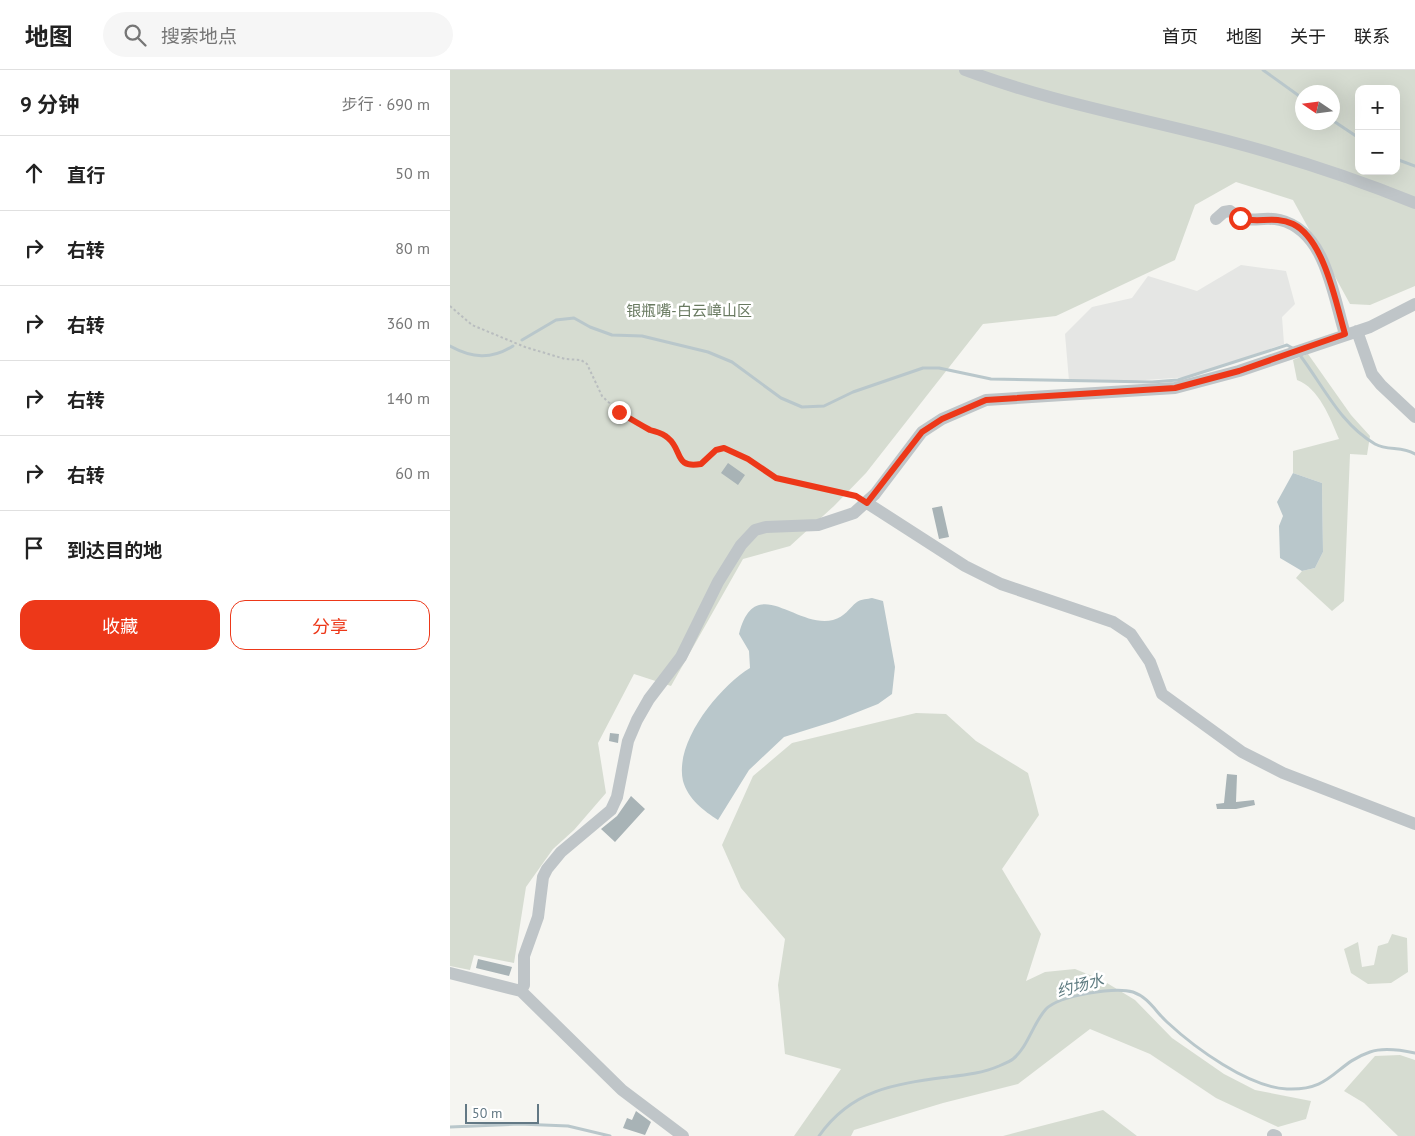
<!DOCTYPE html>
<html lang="zh">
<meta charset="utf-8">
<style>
body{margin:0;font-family:"PT Sans","Noto Sans SC",sans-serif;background:#f6f6f6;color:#222}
.controls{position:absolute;right:15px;top:15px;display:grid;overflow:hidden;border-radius:10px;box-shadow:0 5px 20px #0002}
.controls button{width:45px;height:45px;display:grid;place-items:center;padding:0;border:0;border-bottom:1px solid #e0e0e0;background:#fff;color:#222;font:25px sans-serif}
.compass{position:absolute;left:845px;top:15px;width:45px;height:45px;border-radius:50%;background:#fff;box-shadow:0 5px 20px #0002;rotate:283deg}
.scale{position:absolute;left:15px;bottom:12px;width:74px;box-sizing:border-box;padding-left:5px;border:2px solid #627884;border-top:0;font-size:14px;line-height:18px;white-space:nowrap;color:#627884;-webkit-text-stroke:4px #fff;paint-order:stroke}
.stop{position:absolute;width:15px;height:15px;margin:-11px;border:4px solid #ed3819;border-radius:50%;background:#fff}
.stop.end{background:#ed3819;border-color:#fff;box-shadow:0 1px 5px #0008}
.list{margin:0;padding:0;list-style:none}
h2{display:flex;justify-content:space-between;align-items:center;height:65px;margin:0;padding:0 20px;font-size:21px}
h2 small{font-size:16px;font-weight:400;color:#767676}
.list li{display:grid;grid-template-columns:32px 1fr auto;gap:15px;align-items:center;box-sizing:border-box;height:75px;padding:0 20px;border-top:1px solid #e0e0e0}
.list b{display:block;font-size:19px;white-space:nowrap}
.list em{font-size:16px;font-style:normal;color:#767676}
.actions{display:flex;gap:10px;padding:15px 20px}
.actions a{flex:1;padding:11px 0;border:1px solid #ed3819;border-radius:15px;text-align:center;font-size:18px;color:#ed3819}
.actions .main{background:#ed3819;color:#fff}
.icon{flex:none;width:28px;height:28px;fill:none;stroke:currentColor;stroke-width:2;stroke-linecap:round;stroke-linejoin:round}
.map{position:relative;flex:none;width:965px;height:1066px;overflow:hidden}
header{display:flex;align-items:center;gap:30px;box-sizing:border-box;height:70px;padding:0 25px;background:#fff;border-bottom:1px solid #e0e0e0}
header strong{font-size:24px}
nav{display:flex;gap:28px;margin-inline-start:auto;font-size:18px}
.search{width:350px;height:45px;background:#f6f6f6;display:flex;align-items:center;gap:12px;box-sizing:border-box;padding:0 18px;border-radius:28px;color:#767676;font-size:19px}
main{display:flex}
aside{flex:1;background:#fff}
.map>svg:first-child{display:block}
</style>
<header>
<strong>地图</strong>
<div class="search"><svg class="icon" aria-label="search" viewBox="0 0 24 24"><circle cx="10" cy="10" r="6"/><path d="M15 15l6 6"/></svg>搜索地点</div>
<nav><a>首页</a><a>地图</a><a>关于</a><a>联系</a></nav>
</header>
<main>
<aside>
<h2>9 分钟<small>步行 · 690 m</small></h2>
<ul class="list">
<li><svg class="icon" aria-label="ahead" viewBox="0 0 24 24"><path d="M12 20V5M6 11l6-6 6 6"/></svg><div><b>直行</b></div><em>50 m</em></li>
<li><svg class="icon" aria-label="right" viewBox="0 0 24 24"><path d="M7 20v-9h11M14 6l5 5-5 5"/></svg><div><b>右转</b></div><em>80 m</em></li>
<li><svg class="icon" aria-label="right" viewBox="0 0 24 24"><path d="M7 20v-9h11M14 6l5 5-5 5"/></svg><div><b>右转</b></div><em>360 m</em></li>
<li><svg class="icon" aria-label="right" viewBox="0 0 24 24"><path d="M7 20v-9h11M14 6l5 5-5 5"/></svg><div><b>右转</b></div><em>140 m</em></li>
<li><svg class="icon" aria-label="right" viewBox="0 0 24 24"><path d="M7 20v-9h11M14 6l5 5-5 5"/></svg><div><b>右转</b></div><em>60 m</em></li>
<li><svg class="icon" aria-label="arrive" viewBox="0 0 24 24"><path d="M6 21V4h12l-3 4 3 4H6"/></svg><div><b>到达目的地</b></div></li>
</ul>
<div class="actions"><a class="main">收藏</a><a>分享</a></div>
</aside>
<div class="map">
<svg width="965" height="1066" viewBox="0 0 965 1066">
<rect width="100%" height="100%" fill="#f5f5f1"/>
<!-- built -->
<path fill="#e5e6e4" d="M791,195L836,201L845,234L832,247L834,274L739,307L666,312L619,311L615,264L642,237L682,228L698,206L747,221Z"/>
<!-- green -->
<path fill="#d6dcd1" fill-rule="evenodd" d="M0,0H965V216L920,235L900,234L843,130L786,112L745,135L725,190L606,246L533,254L416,403L384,436L340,476L293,489L221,616L184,604L148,673L156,723L124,760L103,779L76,817L64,893L24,885L20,900L0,896ZM909,19H946V101H909ZM852,22H882V52H852Z
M858,284L901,345L920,366L917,385L900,384L894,531L882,541L846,508L852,501L865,498L873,482L872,413L843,403V381L889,369C880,348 869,318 847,310L843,290Z
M466,643L496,644L526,671L578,703L589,745L552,799L591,864L576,911L595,902L625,899L652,910L685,930L722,968L774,1004L805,1020L861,1031L856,1049L828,1057L766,1028L700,984L640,959L568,1014L493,1033L404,1060L401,1066H344L391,999L335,984L328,915L335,869L291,818L272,775L303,706L342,673Z
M942,864L957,868L958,902L941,913L918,914L901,903L894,879L908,872L912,897L924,895L928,876L938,873Z
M950,985L965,990V1066H948L914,1033L894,1021L925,986Z
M653,1040L687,1066H553Z"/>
<!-- water -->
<path fill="#b9c7cb" d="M843,403L872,413L873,482L865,498L852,501L830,488L829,456L833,446L827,432Z
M422,528L433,531L445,597L442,624L428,634L385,651L334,667L299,700L268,750C254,741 238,729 233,711C224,672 269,617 300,598L299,581L289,564C305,501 346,559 383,550C395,547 399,538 407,532C411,529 418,529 422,528Z"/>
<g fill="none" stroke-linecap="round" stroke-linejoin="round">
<!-- stream -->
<path stroke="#b9c7cb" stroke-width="3" d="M813,0L852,28
M882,50L909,68
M946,89L965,96
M72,270L106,250L124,248L140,257L162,265L192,266L258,282L282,292L331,328L352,337L374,336L403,322L473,298H489L541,309L702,312L728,310L837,275L844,279
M0,276C22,288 41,290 63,276
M849,284C873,315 890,354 925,374C937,381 953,376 965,384
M0,1057L69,1054L118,1056L160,1066
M369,1066C402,1019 445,1014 498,1007C515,1005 533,1003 549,996C553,994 559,992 563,989C578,977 583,953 596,939C610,925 665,917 683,922C698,927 706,942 717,952C745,978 798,1017 837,1019C883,1021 884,994 920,982C934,977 951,980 965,983"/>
</g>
<!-- building -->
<path fill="#a8b3b6" d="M278,393L295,405L288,415L271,403Z
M492,436L499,467L489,469L482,438Z
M160,663L169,664L168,673L159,671Z
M777,704L787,705L786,732L804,730L805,735L786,739H767L766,734L774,733Z
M181,726L195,739L165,772L151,759L167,746Z
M28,889L62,897L59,906L26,898Z
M186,1041L201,1052L195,1065L173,1058L177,1048L182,1050Z"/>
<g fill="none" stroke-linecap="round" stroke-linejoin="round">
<!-- path -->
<path stroke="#b9bdbf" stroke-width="2" stroke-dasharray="2.5 2.5" stroke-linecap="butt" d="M0,236L22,255L75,277L115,289L131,290L137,294L152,326L169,342L186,353L217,366L226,376L228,385L234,393L251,394L266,380L274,378L298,389L326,408L406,426"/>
<!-- minor -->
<path stroke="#bfc5c8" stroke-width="12" d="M515,0C600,32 691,48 778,71C842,88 904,108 965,133
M766,149L774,142L780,141C801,157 808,145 830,150C876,161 883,226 895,264
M907,261L922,304L931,315L965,347
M417,433L515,496L551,514L663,552L681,564L700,592L712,624L792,682L833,703L965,754
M0,903L71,921L172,1020L233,1066
M71,921L74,915V886L88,847L93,807L97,799L111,782L161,740L167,727L178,671L187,650L199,629L231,587L268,512L291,475L305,460L316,457L368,455L404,443L425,424L472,362L492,349L536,330L725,318L789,301L920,257L965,234
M823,1065L826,1066"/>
</g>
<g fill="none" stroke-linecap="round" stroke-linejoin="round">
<!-- route -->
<path stroke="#ed3819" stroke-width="6" d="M169,342C179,348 189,354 200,360C206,362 213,363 218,368C233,380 224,399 251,394L266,380L274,378L298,389L326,408L406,426L417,433L472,362L492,349L536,330L725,318L789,301L895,264C886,233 874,169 843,154C824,145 807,154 790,148"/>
</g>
<g text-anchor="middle" stroke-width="5" stroke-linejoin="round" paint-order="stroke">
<!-- park labels -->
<g font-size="15" fill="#697a61" stroke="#fff">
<text x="239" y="246">银瓶嘴-白云嶂山区</text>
</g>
<!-- water labels -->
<g font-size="16" font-style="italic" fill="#5e7b81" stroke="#fff">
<text transform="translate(630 915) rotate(-15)" y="6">约场水</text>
</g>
</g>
</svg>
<div class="controls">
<button>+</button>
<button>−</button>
</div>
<svg class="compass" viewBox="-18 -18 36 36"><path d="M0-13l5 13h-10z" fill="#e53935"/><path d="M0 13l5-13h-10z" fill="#767676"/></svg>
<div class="scale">50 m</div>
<div class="stop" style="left:790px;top:148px"></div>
<div class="stop end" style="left:169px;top:342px"></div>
</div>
</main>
